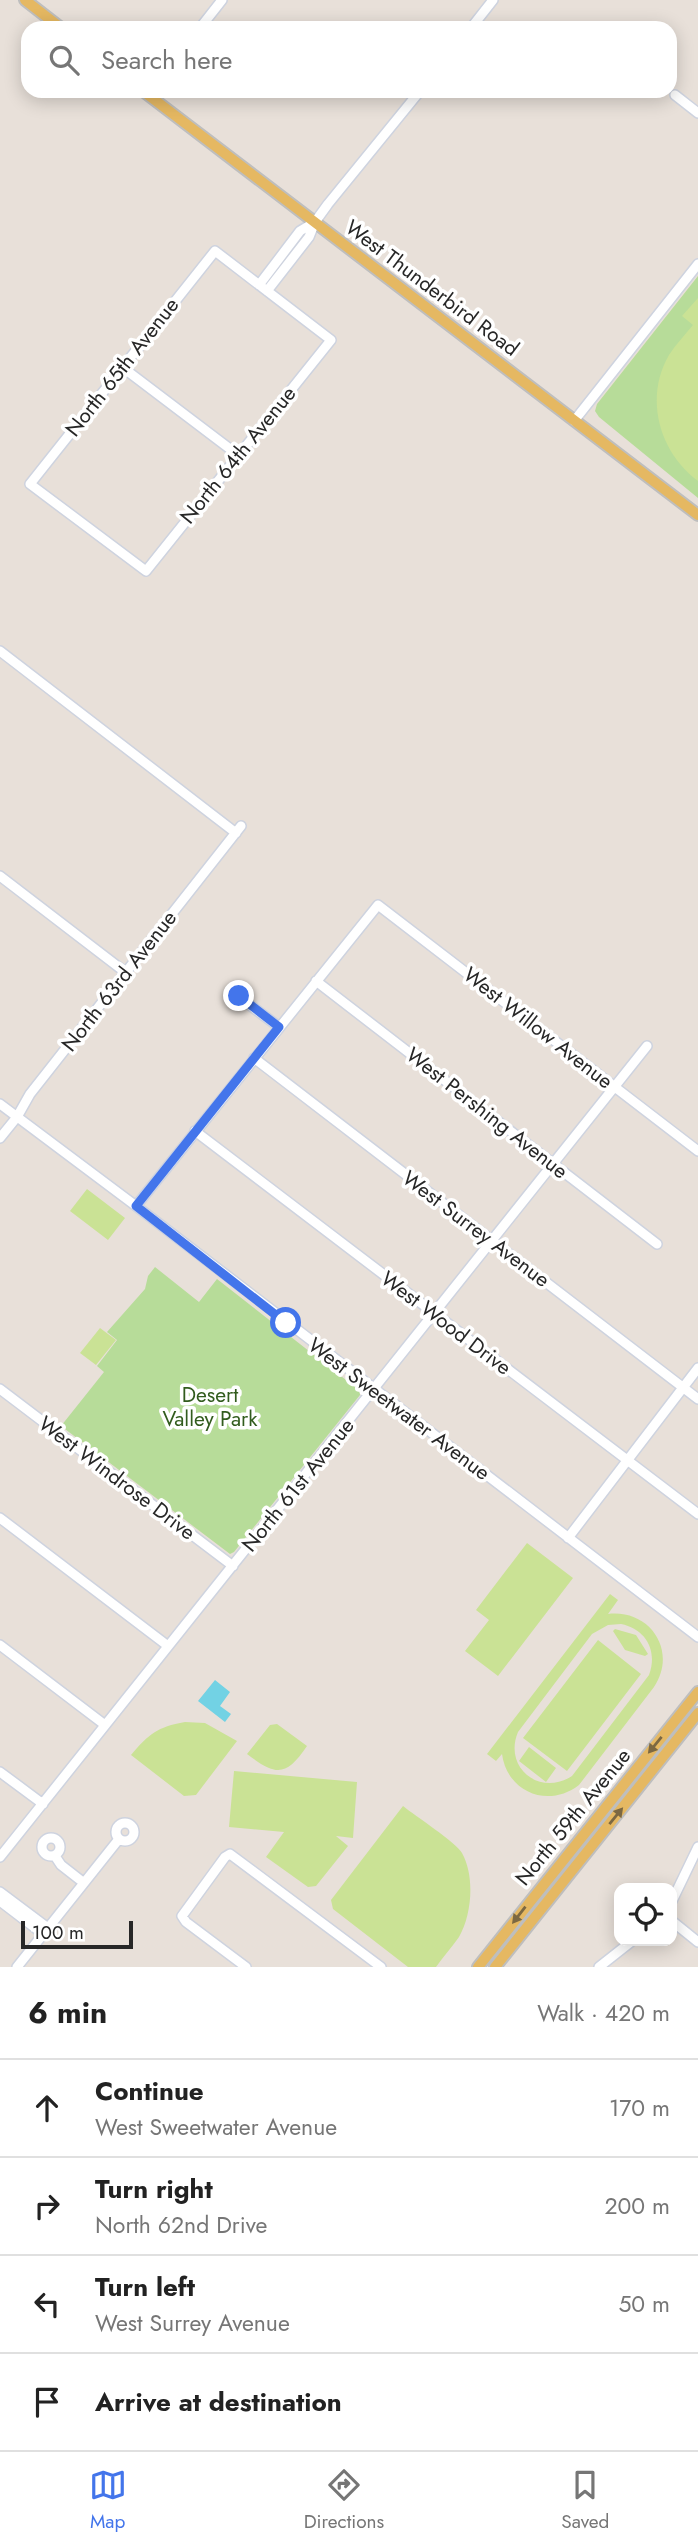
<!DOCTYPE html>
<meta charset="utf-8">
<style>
body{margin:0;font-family:Jost,sans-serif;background:#f2f2f2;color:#222}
.controls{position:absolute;right:21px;bottom:21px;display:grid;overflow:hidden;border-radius:14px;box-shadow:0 4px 18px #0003}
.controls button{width:63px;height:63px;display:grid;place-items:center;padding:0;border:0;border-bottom:2px solid #e0e0e0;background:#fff;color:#222;font:35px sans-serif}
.scale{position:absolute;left:21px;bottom:18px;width:112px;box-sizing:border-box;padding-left:7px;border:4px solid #272727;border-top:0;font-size:19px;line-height:24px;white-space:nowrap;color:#272727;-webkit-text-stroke:5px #fff;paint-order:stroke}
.stop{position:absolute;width:21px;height:21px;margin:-16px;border:5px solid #4375eb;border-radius:50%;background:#fff}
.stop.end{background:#4375eb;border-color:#fff;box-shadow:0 2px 7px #0008}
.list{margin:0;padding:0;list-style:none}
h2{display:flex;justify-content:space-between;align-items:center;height:91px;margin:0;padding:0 28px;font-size:30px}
h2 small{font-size:23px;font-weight:400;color:#767676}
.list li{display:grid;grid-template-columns:46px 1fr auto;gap:21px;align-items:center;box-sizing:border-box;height:98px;padding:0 28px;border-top:2px solid #e0e0e0}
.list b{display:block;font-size:26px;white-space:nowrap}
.list p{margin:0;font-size:23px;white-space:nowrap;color:#767676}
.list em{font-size:23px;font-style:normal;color:#767676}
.icon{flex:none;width:38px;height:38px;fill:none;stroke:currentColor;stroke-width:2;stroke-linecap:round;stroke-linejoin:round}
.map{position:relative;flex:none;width:698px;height:1967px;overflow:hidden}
.search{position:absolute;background:#fff;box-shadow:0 4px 18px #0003;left:21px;right:21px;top:21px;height:77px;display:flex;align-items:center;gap:18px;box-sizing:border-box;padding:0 24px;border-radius:21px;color:#767676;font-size:26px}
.sheet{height:483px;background:#fff}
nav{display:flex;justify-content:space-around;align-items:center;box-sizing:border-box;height:98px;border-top:2px solid #e0e0e0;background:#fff;font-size:19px;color:#767676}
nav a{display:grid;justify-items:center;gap:4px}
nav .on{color:#4375eb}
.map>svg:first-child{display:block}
</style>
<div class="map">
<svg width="698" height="1967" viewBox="0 0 698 1967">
<rect width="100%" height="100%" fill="#e8e0d9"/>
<!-- green -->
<path fill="#b7dc99" d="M698,276V498L599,417L595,411L597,404Z
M155,1267L199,1302L217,1279L360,1391V1395L234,1552L230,1554L61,1426L104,1372L97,1366L117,1340L107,1332L145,1289L148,1276Z"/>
<!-- pitch -->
<path fill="#cae295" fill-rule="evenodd" d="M698,298V481C659,452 644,398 669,355C676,344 685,335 693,325L682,316Z
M87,1189L125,1218L108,1240L70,1211Z
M100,1328L116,1340L96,1365L80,1353Z
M527,1543L573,1578L498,1676L465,1651L489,1620L476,1610Z
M610,1594L618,1600L608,1614C650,1609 678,1651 654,1687L579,1785C548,1809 507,1792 502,1754L496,1761L487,1754ZM621,1624C646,1629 658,1651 649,1675L572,1776C540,1797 503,1768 518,1732L592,1634L608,1625Z
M615,1629L636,1635L648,1654L645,1656L625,1650L613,1631Z
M598,1640L641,1674L567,1771L523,1738Z
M185,1722L205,1723L237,1741L196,1795L184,1796L131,1755C149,1734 157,1727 185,1722Z
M277,1724L307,1746C286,1777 276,1776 247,1754L270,1725Z
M529,1747L556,1768L546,1782L519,1761Z
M234,1771L357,1782L353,1838L336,1836L348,1846L316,1886L308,1887L266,1857L284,1832L229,1827Z
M403,1806C415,1816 456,1842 462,1853C475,1876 472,1915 459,1937C452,1947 443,1957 436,1967H408L333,1909L331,1900Z"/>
<!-- water -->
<path fill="#72d2e4" d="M215,1680L230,1692L220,1706L231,1714L225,1722L198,1701Z"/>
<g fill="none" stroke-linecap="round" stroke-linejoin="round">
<defs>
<path id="minor" d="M200,28L222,0
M471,28L493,0
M675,95L698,113
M215,251L331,340L146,571L30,484Z
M259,285L300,231L315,222
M267,291L309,237L315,222L328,204L420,91
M122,367L238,455
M574,421L698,264
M0,651L236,833
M0,876L125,972
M316,981L657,1244
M238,996L279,1027
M254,1058L698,1399
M0,1104L136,1206L698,1637
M195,1131L698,1514
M0,1138L17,1117L30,1094L241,826
M136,1206L378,905L698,1151
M0,1389L233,1566
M0,1518L168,1646
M568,1538L698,1368
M0,1645L105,1725
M0,1772L43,1804
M116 1832a9 9 0 1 1 18 0a9 9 0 1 1-18 0Z
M42 1847a9 9 0 1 1 18 0a9 9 0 1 1-18 0Z
M55,1856L61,1865L84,1883
M0,1857L647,1046
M0,1892L48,1928
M0,1901L43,1934
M672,1901L698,1847
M672,1921L698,1942
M17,1967L119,1839
M246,1967L186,1922L182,1916L225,1857L230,1854L381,1967
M599,1967L632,1941"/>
<path id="major" d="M25,0L61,28
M143,91L698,515
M478,1967L698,1692
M495,1967L698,1713"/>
</defs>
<!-- minor casing -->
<use href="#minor" stroke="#ced3df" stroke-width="12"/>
<!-- major casing -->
<use href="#major" stroke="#bebebe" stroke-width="14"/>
<!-- minor -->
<use href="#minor" stroke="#fff" stroke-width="9"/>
<!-- major -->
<use href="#major" stroke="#e5b862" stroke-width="10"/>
</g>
<!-- one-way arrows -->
<defs><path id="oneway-solid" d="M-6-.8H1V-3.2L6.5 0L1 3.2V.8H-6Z" transform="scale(1.75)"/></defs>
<g fill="#7c6842">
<use href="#oneway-solid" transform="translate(655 1745) rotate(129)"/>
<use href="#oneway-solid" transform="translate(616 1816) rotate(-51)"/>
<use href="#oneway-solid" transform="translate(519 1915) rotate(128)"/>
</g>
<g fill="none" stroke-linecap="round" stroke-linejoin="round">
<!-- route -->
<path stroke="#4375eb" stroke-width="9" d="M239,996L279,1027L136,1206L286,1323"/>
</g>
<g text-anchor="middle" stroke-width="7" stroke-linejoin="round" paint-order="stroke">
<!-- street labels -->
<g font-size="21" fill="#272727" stroke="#fff">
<text transform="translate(432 288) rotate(37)" y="7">West Thunderbird Road</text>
<text transform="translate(122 367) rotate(-52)" y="7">North 65th Avenue</text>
<text transform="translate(238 455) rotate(-51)" y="7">North 64th Avenue</text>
<text transform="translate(119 981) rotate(-52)" y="7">North 63rd Avenue</text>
<text transform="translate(538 1028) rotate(38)" y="7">West Willow Avenue</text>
<text transform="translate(487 1113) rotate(38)" y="7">West Pershing Avenue</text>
<text transform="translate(476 1229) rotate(37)" y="7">West Surrey Avenue</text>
<text transform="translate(446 1323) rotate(37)" y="7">West Wood Drive</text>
<text transform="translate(399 1409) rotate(37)" y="7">West Sweetwater Avenue</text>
<text transform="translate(117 1478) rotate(37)" y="7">West Windrose Drive</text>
<text transform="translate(298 1485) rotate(-51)" y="7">North 61st Avenue</text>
<text transform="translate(573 1817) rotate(-51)" y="7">North 59th Avenue</text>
</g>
<!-- park labels -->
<g font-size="21" fill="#325c1e" stroke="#fff">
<text x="210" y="1402">Desert<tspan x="210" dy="24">Valley Park</tspan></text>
</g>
</g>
</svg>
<div class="controls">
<button><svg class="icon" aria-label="locate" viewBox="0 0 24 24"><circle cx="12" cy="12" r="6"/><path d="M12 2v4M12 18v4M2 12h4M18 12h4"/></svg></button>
</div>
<div class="scale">100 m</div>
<div class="stop" style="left:286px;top:1323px"></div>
<div class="stop end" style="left:239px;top:996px"></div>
<div class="search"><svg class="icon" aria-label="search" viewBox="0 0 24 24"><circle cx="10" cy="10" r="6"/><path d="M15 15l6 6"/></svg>Search here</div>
</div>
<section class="sheet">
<h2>6 min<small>Walk · 420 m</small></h2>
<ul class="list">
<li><svg class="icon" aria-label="ahead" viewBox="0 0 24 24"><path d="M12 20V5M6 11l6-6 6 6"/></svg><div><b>Continue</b><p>West Sweetwater Avenue</p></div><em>170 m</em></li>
<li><svg class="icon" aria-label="right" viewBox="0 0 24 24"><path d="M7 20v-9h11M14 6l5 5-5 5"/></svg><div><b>Turn right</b><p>North 62nd Drive</p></div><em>200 m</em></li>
<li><svg class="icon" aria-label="left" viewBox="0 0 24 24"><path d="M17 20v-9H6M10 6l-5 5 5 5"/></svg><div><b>Turn left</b><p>West Surrey Avenue</p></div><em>50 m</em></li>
<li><svg class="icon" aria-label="arrive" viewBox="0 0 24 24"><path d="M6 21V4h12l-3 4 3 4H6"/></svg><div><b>Arrive at destination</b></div></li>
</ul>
</section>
<nav>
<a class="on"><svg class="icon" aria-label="map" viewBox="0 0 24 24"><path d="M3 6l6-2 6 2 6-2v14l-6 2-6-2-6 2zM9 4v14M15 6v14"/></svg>Map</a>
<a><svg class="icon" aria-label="directions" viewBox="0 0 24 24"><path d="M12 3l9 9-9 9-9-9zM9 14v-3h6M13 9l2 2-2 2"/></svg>Directions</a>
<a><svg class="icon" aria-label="saved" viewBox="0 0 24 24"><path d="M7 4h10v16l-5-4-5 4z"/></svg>Saved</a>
</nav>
